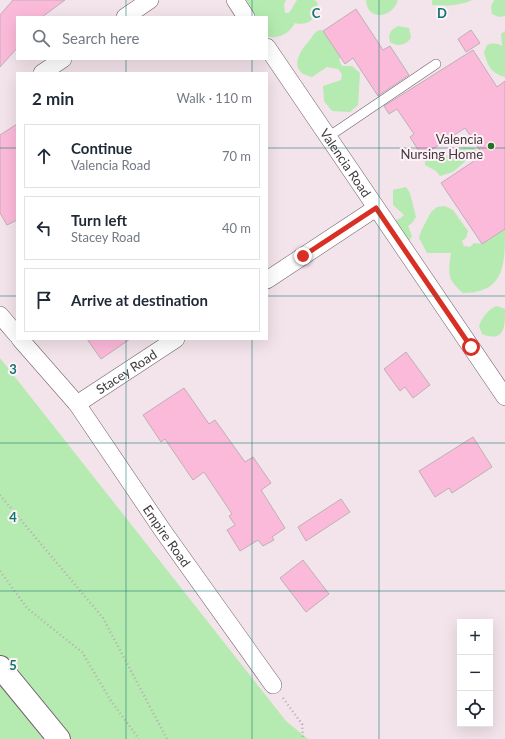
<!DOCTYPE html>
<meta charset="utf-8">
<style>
body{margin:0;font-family:Lato,sans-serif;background:#f2f2f3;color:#1f2937}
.controls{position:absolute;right:12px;bottom:12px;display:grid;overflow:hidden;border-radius:0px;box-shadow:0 4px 16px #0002}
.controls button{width:36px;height:36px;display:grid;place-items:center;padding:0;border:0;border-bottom:1px solid #e0e1e3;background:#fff;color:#1f2937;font:20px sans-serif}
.stop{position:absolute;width:12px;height:12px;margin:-9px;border:3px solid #d93025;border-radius:50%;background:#fff}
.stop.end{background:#d93025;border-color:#fff;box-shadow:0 1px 4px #0008}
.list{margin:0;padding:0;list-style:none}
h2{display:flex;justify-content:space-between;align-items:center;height:52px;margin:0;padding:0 16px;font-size:17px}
h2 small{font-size:13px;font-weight:400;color:#747a83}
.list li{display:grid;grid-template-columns:26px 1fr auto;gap:12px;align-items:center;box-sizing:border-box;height:64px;margin:0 8px 8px;padding:0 8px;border:1px solid #e0e1e3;border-radius:0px}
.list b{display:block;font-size:15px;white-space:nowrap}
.list p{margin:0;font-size:13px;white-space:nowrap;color:#747a83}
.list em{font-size:13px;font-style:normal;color:#747a83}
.icon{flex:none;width:22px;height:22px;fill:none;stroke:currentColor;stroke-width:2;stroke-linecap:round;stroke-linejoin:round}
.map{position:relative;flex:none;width:505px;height:739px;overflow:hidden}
.search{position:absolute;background:#fff;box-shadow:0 4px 16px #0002;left:16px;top:16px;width:252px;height:44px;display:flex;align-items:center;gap:10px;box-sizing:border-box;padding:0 14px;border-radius:0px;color:#747a83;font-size:15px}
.panel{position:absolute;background:#fff;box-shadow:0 4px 16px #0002;left:16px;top:72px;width:252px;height:268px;border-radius:0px}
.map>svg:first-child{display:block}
</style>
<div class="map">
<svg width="505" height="739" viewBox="0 0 505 739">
<rect width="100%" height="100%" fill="#f3e3ea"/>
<!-- green -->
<path fill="#b5ebb1" d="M246,0H286L284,5L285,13H289L297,0H314L317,2C320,16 309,27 295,23C289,33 282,38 269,37L267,36V17H254L253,11Z
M366,0H398C392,19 367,21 366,0Z
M432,0H472C459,6 446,6 432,5Z
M494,0H505V16L499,17L492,14L491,6Z
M398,26L409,28L411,38C405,46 398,47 390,42C388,34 390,30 398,26Z
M320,30L328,32L342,55L339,60L342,66H352L360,73L358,105L350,112L332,111L324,101L323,86L341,80L342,74L338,69L327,67L312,77C289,72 297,54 309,41C313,36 314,32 320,30Z
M505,31V77C491,74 487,64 484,52L487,45C493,43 497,43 502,46L501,34Z
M464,147L474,148L479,153L477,160L468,159L453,172L440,176L436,171L425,165V161L432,159L443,160L449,153Z
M406,187L410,193L416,217L412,223L408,226L412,236C408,245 401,244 392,245L385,237C388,217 394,225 404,215L393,205V190Z
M445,206L453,210L468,231L466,238L462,241L464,246L470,247L474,243L482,244L505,229C505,264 505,293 463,293C447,280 448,273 451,253H427L419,238L421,231L431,212L437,207Z
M497,306L505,309C505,327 505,343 482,334L479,326C481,319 489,308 497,306Z
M0,358L286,721L308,739H0Z"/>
<!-- building -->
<path fill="#fcbada" stroke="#beafb6" d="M13,0H65L42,17H17V48L0,67V15Z
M356,9L383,50L390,46L409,75L378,96L353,58L345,64L323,31Z
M471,30L480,43L466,52L458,39Z
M473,50L497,87L505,81V229L482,244L441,183L483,155L465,128L422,156L410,137L414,134L397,109L389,114L384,106Z
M17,124V220L7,225L0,213V135Z
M87,339H130L101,359Z
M406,352L430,385L413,398L405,387L400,391L384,369Z
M184,388L209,424L215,420L245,462L253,457L271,483L261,490L285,528L272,537L274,540L263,546L258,540L240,551L227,530L235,525L229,516L232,514L204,472L193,480L165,439L161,442L143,415Z
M473,437L492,467L452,493L449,488L435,497L419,471Z
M341,499L350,512L306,541L298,527Z
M303,560L329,594L306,612L280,578Z"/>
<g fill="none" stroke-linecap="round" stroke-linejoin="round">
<defs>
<path id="service" d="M328,137L436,64"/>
<g id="minor">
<path d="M235,0L246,17"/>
<path d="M125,17L150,0"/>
<path id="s1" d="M267,47L505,397"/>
<path d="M42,73L63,59"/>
<path d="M267,280L376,208"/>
<path d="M0,315L17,335"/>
<path id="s2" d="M20,339L77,404L163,531L273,685"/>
<path id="s3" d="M77,404L176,339"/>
</g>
<path id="tertiary" d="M0,667L59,739"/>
</defs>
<!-- service casing -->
<use href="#service" stroke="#706269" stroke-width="10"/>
<!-- minor casing -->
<use href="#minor" stroke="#706269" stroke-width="18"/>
<!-- tertiary casing -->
<use href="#tertiary" stroke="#706269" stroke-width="24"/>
<!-- path -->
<path stroke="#b8abb1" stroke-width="2.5" stroke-dasharray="1 3" stroke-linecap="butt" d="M0,495L103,618L167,739
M0,571L27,608L82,652L111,701L139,739
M283,698L302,724L303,739"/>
<!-- service -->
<use href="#service" stroke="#fff" stroke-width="9"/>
<!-- minor -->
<use href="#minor" stroke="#fff" stroke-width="17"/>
<!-- tertiary -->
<use href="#tertiary" stroke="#fff" stroke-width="22"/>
</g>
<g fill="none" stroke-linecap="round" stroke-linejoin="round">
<!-- route -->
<path stroke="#d93025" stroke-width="5" d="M303,256L376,208L471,347"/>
</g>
<!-- grid -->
<path fill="none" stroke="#0f766e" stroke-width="1" stroke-opacity="0.55" d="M126,0V17M252,0V17M379,0V739M126,59V73M252,59V73M0,148H17M267,148H505M0,296H17M267,296H505M126,339V739M252,339V739M0,443H505M0,591H505"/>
<!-- markers -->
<circle fill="#217521" stroke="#fef1f7" stroke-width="1.5" cx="491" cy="146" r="4"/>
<g text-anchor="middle" stroke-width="4" stroke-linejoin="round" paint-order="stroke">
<!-- poi labels -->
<g font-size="13" fill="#403a3c" stroke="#fef1f7" text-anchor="end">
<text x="483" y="144">Valencia<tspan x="483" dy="15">Nursing Home</tspan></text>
</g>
<!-- street labels -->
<g font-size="13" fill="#403a3c" stroke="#fef1f7">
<text dy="5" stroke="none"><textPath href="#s1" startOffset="140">Valencia Road</textPath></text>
<text dy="5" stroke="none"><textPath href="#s3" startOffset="59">Stacey Road</textPath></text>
<text dy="5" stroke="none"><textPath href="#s2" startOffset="246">Empire Road</textPath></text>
</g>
</g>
<g font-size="13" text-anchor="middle" font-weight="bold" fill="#0f766e" stroke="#fef1f7" stroke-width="4" stroke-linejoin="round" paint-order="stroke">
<text x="316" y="18">C</text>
<text x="442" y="18">D</text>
<text x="13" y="374">3</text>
<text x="13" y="522">4</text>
<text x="13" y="670">5</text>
</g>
</svg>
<div class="controls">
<button>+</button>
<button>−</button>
<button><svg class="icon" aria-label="locate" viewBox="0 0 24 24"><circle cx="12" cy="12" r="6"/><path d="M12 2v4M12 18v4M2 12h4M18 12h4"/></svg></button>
</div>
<div class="stop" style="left:471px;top:347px"></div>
<div class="stop end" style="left:303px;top:256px"></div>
<div class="search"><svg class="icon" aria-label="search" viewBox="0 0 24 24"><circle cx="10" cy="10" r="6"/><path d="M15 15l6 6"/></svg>Search here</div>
<section class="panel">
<h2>2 min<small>Walk · 110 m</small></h2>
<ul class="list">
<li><svg class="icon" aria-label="ahead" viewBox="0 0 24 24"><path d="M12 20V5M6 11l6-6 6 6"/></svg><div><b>Continue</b><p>Valencia Road</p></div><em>70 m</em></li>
<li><svg class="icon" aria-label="left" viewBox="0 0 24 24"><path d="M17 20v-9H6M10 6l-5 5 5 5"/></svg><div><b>Turn left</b><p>Stacey Road</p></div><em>40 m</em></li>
<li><svg class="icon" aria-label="arrive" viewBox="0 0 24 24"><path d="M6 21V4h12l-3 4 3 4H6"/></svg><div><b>Arrive at destination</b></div></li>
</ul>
</section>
</div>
